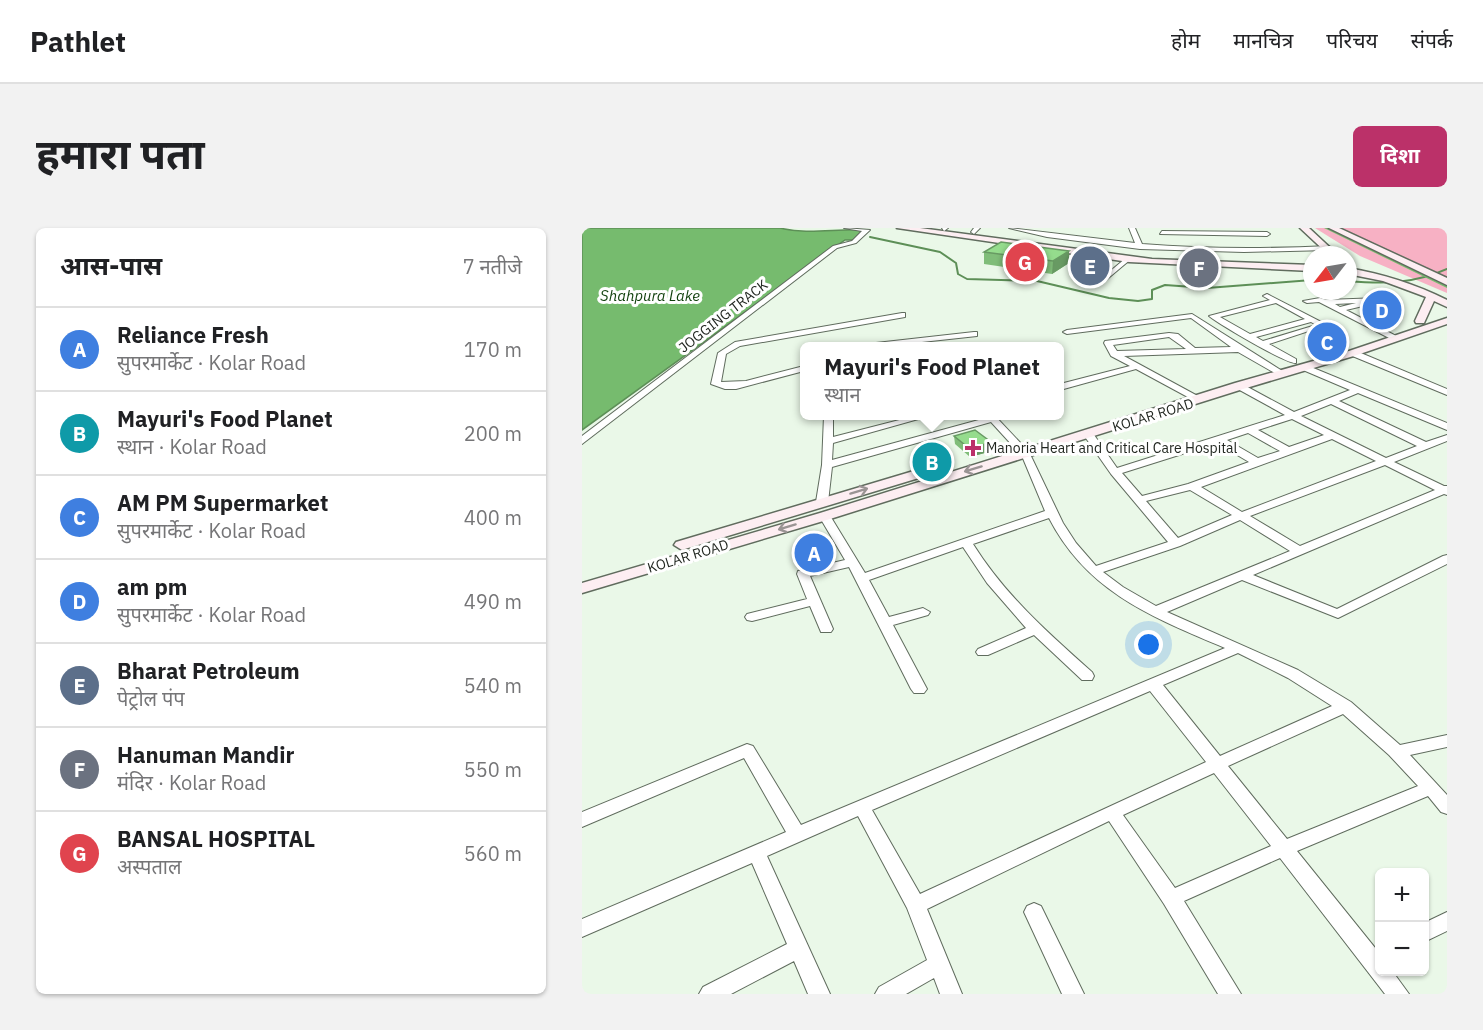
<!DOCTYPE html>
<html lang="hi">
<meta charset="utf-8">
<style>
body{margin:0;font-family:"IBM Plex Sans","Noto Sans Devanagari",sans-serif;background:#f2f2f2;color:#202124}
.controls{position:absolute;right:18px;bottom:18px;display:grid;overflow:hidden;border-radius:9px;box-shadow:0 2px 4px #0004}
.controls button{width:54px;height:54px;display:grid;place-items:center;padding:0;border:0;border-bottom:2px solid #e0e0e0;background:#fff;color:#202124;font:30px sans-serif}
.compass{position:absolute;left:721px;top:18px;width:54px;height:54px;border-radius:50%;background:#fff;box-shadow:0 2px 4px #0004;rotate:239deg}
.you{position:absolute;left:567px;top:417px;width:21px;height:21px;margin:-15px;border:4px solid #fff;border-radius:50%;background:#1a73e8;box-shadow:0 0 0 9px #1a73e833}
.badge{display:grid;place-items:center;width:39px;height:39px;border-radius:50%;background:#bb3169;color:#fff;font-size:20px;font-weight:700}
.pin{position:absolute;translate:-50% -50%;border:3px solid #fff;box-shadow:0 2px 6px #0006}
.popup{position:absolute;left:218px;top:114px;width:264px;height:78px;box-sizing:border-box;display:grid;place-content:center;border-radius:9px;background:#fff;filter:drop-shadow(0 2px 4px #0005);font-size:20px;white-space:nowrap;color:#757577}
.popup b{font-size:22px;color:#202124}
.popup::after{content:'';position:absolute;left:50%;top:100%;margin-left:-12px;border:12px solid transparent;border-top-color:#fff}
.list{margin:0;padding:0;list-style:none}
h2{display:flex;justify-content:space-between;align-items:center;height:78px;margin:0;padding:0 24px;font-size:26px}
h2 small{font-size:20px;font-weight:400;color:#757577}
.list li{display:grid;grid-template-columns:39px 1fr auto;gap:18px;align-items:center;box-sizing:border-box;height:84px;padding:0 24px;border-top:2px solid #e0e0e0}
.list b{display:block;font-size:22px;white-space:nowrap}
.list p{margin:0;font-size:20px;white-space:nowrap;color:#757577}
.list em{font-size:20px;font-style:normal;color:#757577}
.map{position:relative;flex:none;width:865px;height:766px;overflow:hidden;border-radius:9px}
header{display:flex;align-items:center;gap:36px;box-sizing:border-box;height:84px;padding:0 30px;background:#fff;border-bottom:2px solid #e0e0e0}
header strong{font-size:28px}
nav{display:flex;gap:33px;margin-inline-start:auto;font-size:21px}
.intro{display:flex;align-items:center;justify-content:space-between;box-sizing:border-box;height:144px;padding:0 36px}
h1{margin:0;font-size:42px}
.button{padding:15px 27px;border-radius:9px;background:#bb3169;color:#fff;font-size:21px;font-weight:700}
main{display:flex;gap:36px;padding:0 36px}
aside{flex:1;background:#fff;border-radius:9px;box-shadow:0 2px 4px #0004}
.map>svg:first-child{display:block}
</style>
<header>
<strong>Pathlet</strong>
<nav><a>होम</a><a>मानचित्र</a><a>परिचय</a><a>संपर्क</a></nav>
</header>
<div class="intro"><h1>हमारा पता</h1><a class="button">दिशा</a></div>
<main>
<aside>
<h2>आस-पास<small>7 नतीजे</small></h2>
<ul class="list">
<li><span class="badge" style="background:#3f7fe0">A</span><div><b>Reliance Fresh</b><p>सुपरमार्केट · Kolar Road</p></div><em>170 m</em></li>
<li><span class="badge" style="background:#0f9aa8">B</span><div><b>Mayuri's Food Planet</b><p>स्थान · Kolar Road</p></div><em>200 m</em></li>
<li><span class="badge" style="background:#3f7fe0">C</span><div><b>AM PM Supermarket</b><p>सुपरमार्केट · Kolar Road</p></div><em>400 m</em></li>
<li><span class="badge" style="background:#3f7fe0">D</span><div><b>am pm</b><p>सुपरमार्केट · Kolar Road</p></div><em>490 m</em></li>
<li><span class="badge" style="background:#5c6f8a">E</span><div><b>Bharat Petroleum</b><p>पेट्रोल पंप</p></div><em>540 m</em></li>
<li><span class="badge" style="background:#6b7280">F</span><div><b>Hanuman Mandir</b><p>मंदिर · Kolar Road</p></div><em>550 m</em></li>
<li><span class="badge" style="background:#e0444e">G</span><div><b>BANSAL HOSPITAL</b><p>अस्पताल</p></div><em>560 m</em></li>
</ul>
</aside>
<div class="map">
<svg width="865" height="766" viewBox="0 0 865 766">
<rect width="100%" height="100%" fill="#eaf8e8"/>
<!-- green -->
<path fill="#f7b1c4" d="M733,0H865V65L778,28Z"/>
<!-- water -->
<path fill="#76bb6e" stroke="#5d8f57" stroke-width="1.5" d="M0,0H198C226,7 256,0 282,2L272,12H263L0,202Z"/>
<g fill="none" stroke-linecap="round" stroke-linejoin="round">
<!-- stream -->
<path stroke="#5d8f57" stroke-width="2" d="M288,9L358,24L374,35L376,46L385,51L455,53L527,70L556,73L570,71V62L583,57L625,60L730,52
M766,53C802,56 832,56 865,41"/>
<!-- canal -->
<path fill="#76bb6e" fill-rule="evenodd" d="M742,0H750L865,55V60Z"/>
<defs>
<path id="street" d="M262,0L288,2L274,15L255,20L0,216V208L251,18L270,13L280,3Z
M360,0H366L362,3Z
M392,0H398L392,6L389,4Z
M427,0L553,15L547,0H553L560,16C622,21 685,21 747,18L750,20L747,22L662,24L558,21L465,9Z
M580,3L685,4L688,6L685,8L578,6Z
M544,30L549,31L518,57H514V55Z
M685,66L745,97L687,116L714,131V135C704,136 637,96 627,88L688,72L681,68ZM694,75L723,91L668,106L638,89ZM729,94L734,97L681,113L674,109Z
M738,70L744,72L798,70V74L764,82L818,110L811,112L737,74L725,75L721,73ZM774,75L758,79L753,76Z
M320,85H323V89L158,118L144,126L139,154L164,153L222,138V143L154,161H143L129,156L136,125L153,114Z
M610,86L705,146L698,148L656,124L542,128L623,172L615,174L554,141L478,162V156L548,138L529,128L522,115L523,113L587,105L596,106L613,120L649,119L609,90L485,106L481,104L485,102ZM587,109L604,121L535,123L531,117Z
M392,104H395V108L303,118L290,117L294,115Z
M768,123H774L865,161V167L768,127Z
M724,137L865,195V202L776,165L757,173L844,214L865,207V213L812,234L862,258H865V267L862,266L671,347L755,381L861,328L865,327V336L756,390L660,352L585,384L716,442L769,474L818,517L865,507V519L828,527L865,567V586L859,584L846,568L715,623L798,726V744H811L827,766H803L698,630L602,673L659,766H636L582,676L527,593L345,681L380,766H358L352,750L324,766H293L297,759L345,732L325,680L276,588L185,628L248,766H226L212,733L149,766H117L121,759L205,716L170,635L0,709V691L204,604L162,530L0,599V584L165,516L171,518L219,597L643,420C570,389 505,364 467,290L391,316C423,367 466,405 510,444L512,448L510,452H500L452,407L406,427H396L394,424L396,421L444,400L405,355L381,319L287,352L307,389L341,380L348,384L346,387L311,397L345,461L342,465H332L329,461L267,339L228,348L251,401L249,404H239L228,378L170,393L165,392L163,389L165,386L225,371L215,346L216,343L263,332L237,288L239,286H247L283,345L463,283L440,228L409,194L250,239L246,274L240,277L236,276L234,274L240,237L242,188H251V209L333,188H347L251,215L250,232L404,190V188H413L447,224L481,295L494,315L514,338L586,314L529,246L501,206L502,204H510L535,240L703,187L654,160V156H660L712,184L768,162L721,142V138ZM749,176L835,218L804,230L719,188ZM710,191L742,207L707,219L676,202ZM666,205L698,223L676,230L645,212ZM750,211L794,233L660,284L619,259ZM635,215L667,234L606,256L560,268L540,245ZM803,237L853,262L718,318L668,288ZM608,262L650,287L596,310L564,273ZM658,292L708,323L574,378L541,359L521,344L598,318ZM656,425L706,450L750,478L638,528L581,457ZM568,463L624,534L338,666L290,582ZM761,486L807,527L836,558L705,611L646,538ZM632,545L689,618L593,660L541,587Z
M452,675L459,678L502,766H480L442,684L445,678Z
M865,684V703L842,714V695Z"/>
<path id="secondary" d="M315,0H338L570,31L730,37V43L547,34Z
M718,0H727L756,27H747Z
M747,0H757L865,50V57Z
M766,40C801,46 833,56 865,72V79L852,73L842,95H834L833,93L844,69L801,53L766,46Z
M865,90V96L775,127L661,161L248,291L0,365V355L238,285L653,155L767,123Z
M335,242L340,243L342,246L340,249L106,320L100,322L92,317L94,314Z"/>
</defs>
<!-- street casing -->
<use href="#street" stroke="#606c5e" stroke-width="2"/>
<!-- secondary casing -->
<use href="#secondary" stroke="#606c5e" stroke-width="3"/>
<!-- street -->
<use href="#street" fill="#fff" fill-rule="evenodd"/>
<!-- secondary -->
<use href="#secondary" fill="#fdeef2" fill-rule="evenodd"/>
</g>
<!-- wall -->
<path fill="#80bd79" d="M402,24L487,35L470,46L402,36Z
M372,208L409,214L410,223L388,229L373,216Z
M337,222L363,236L350,241L338,231Z"/>
<!-- shaded-wall -->
<path fill="#689a63" d="M487,23V35L470,46L471,33Z
M409,214L410,223L388,229V221Z
M363,228V236L350,241L349,232Z"/>
<!-- building -->
<path fill="#95dc8d" stroke="#689a63" stroke-width="1.5" d="M419,14L487,23L471,33L402,24Z
M393,202L409,214L388,221L372,208Z
M351,218L363,228L349,232L337,222Z"/>
<!-- one-way arrows -->
<defs><path id="oneway-shaft" d="M-6 0H5M1.5-3L5.5 0L1.5 3" fill="none" stroke-width="1.6" stroke-linecap="round" stroke-linejoin="round" transform="scale(1.5)"/></defs>
<g stroke="#9a9494">
<use href="#oneway-shaft" transform="translate(391 241) rotate(163)"/>
<use href="#oneway-shaft" transform="translate(277 263) rotate(-17)"/>
<use href="#oneway-shaft" transform="translate(205 299) rotate(163)"/>
</g>
<!-- markers -->
<path fill="#bb3169" stroke="#fff" stroke-width="2" d="M388 211h6v6h6v6h-6v6h-6v-6h-6v-6h6z"/>
<g text-anchor="middle" stroke-width="6" stroke-linejoin="round" paint-order="stroke">
<!-- far-street labels -->
<g font-size="14" fill="#222721" stroke="#fff">
<text transform="translate(141 88) rotate(-38)" y="5">JOGGING TRACK</text>
<text transform="translate(571 187) rotate(-17)" y="5">KOLAR ROAD</text>
<text transform="translate(106 328) rotate(-17)" y="5">KOLAR ROAD</text>
</g>
<!-- far-poi labels -->
<g font-size="14" fill="#222721" stroke="#fff" text-anchor="start">
<text x="404" y="225">Manoria Heart and Critical Care Hospital</text>
</g>
<!-- far-water labels -->
<g font-size="15" font-style="italic" fill="#0f3f0b" stroke="#fff">
<text x="68" y="73">Shahpura Lake</text>
</g>
</g>
</svg>
<div class="controls">
<button>+</button>
<button>−</button>
</div>
<svg class="compass" viewBox="-18 -18 36 36"><path d="M0-13l5 13h-10z" fill="#e53935"/><path d="M0 13l5-13h-10z" fill="#757577"/></svg>
<div class="you"></div>
<div class="pin badge" style="left:232px;top:325px;background:#3f7fe0">A</div>
<div class="pin badge" style="left:350px;top:234px;background:#0f9aa8">B</div>
<div class="popup"><b>Mayuri's Food Planet</b>स्थान</div>
<div class="pin badge" style="left:745px;top:114px;background:#3f7fe0">C</div>
<div class="pin badge" style="left:800px;top:82px;background:#3f7fe0">D</div>
<div class="pin badge" style="left:508px;top:38px;background:#5c6f8a">E</div>
<div class="pin badge" style="left:617px;top:40px;background:#6b7280">F</div>
<div class="pin badge" style="left:443px;top:34px;background:#e0444e">G</div>
</div>
</main>
